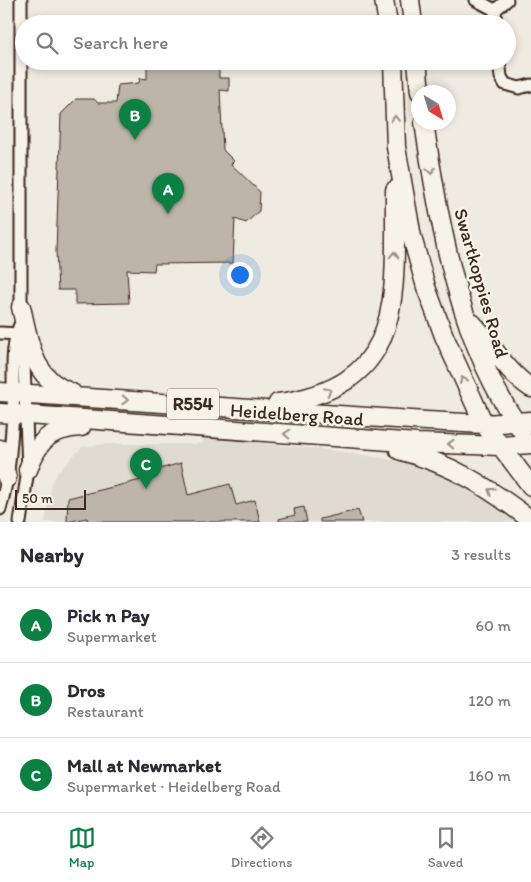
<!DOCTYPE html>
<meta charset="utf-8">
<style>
body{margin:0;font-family:Itim,sans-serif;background:#f7f7f7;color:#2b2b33}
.compass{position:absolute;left:411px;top:85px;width:45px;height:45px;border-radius:50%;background:#fff;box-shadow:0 2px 8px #0003;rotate:142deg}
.scale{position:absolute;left:15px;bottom:12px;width:71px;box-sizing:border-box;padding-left:5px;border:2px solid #3b2a1e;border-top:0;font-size:14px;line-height:18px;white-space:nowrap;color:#3b2a1e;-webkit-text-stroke:4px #f7f3e8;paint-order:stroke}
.you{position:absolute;left:239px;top:274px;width:18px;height:18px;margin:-12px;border:4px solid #fff;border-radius:50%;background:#1a73e8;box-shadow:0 0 0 8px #1a73e833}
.badge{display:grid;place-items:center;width:32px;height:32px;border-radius:50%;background:#0b8043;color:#fff;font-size:16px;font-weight:700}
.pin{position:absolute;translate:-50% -41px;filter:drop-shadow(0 1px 2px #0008)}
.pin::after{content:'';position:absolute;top:26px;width:18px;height:15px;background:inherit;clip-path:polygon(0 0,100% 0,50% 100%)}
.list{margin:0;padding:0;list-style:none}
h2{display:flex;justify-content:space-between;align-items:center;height:65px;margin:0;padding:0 20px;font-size:21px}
h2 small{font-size:16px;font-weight:400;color:#7c7c81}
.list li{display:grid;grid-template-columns:32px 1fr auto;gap:15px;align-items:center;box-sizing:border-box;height:75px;padding:0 20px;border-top:1px solid #e1e1e2}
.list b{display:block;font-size:19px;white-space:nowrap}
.list p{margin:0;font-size:16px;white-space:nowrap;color:#7c7c81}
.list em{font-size:16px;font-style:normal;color:#7c7c81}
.icon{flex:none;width:28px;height:28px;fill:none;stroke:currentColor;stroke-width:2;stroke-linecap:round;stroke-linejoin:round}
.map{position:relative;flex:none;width:531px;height:522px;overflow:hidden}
.search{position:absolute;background:#fff;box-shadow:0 2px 8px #0003;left:15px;right:15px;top:15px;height:55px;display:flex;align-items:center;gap:12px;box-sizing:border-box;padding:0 18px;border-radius:28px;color:#7c7c81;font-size:19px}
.sheet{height:290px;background:#fff}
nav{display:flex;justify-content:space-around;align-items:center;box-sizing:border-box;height:70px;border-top:1px solid #e1e1e2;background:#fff;font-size:14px;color:#7c7c81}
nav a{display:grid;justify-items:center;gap:2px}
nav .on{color:#0b8043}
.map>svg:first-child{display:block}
</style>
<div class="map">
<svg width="531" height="522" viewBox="0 0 531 522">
<rect width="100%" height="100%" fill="#efebe0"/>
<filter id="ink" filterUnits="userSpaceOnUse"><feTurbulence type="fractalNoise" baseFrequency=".02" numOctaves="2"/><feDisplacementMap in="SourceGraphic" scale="10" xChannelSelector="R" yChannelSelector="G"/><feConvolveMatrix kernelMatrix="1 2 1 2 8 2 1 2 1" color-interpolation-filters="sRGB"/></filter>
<g filter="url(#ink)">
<!-- built -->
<path fill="#e0dbd0" d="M206,437L346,452L438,468L528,522H45L52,483L58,472L82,447L105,444H201Z"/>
<!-- building -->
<path fill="#bdb5aa" stroke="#3b2a1e" d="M147,61H219V78H229V91L220,90L223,150L234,161L231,164L260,192L259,211L246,223L235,219L233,263L155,264L154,271L127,270L129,303L75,304V290H58L56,251L61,114L76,99H94L98,103H116L118,85L139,83L140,78L147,79Z
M181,463L188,495L230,484L236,505L255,500L260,522H88L87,518L67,522L68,498L157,476L156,470Z
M304,507L307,522H279V519L295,515L294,509Z
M358,510L362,522H320V519Z"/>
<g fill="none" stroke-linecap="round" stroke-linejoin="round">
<defs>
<path id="minor" d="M21,0V313
M476,0L495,10
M495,10L507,0
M495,10L496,24
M499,61L501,77L505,84L519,88L531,85
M0,333L21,334
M0,509C9,478 11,445 13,413C15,385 8,345 22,321
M20,522L28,470L23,337"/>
<path id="primary" d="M384,0L388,24
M410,0L413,24
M393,61L396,147L412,237L426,287L444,336L484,424L531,486
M417,61L420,92
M424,122C439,225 460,346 522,431
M21,307C30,344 32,379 72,393
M472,323C493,345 505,371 531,388
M0,392L426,421L484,424L531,421
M278,403C409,385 394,294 395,190
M0,413L417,443L500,446L531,444
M0,449L7,478
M399,450C454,465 486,486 531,520
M28,470C38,440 50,429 81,427"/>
</defs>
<!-- minor casing -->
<use href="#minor" stroke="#3b2a1e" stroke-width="15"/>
<!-- primary casing -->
<use href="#primary" stroke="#3b2a1e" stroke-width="21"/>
<!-- minor -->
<use href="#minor" stroke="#f7f3e8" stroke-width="11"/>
<!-- primary -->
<use href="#primary" stroke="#f7f3e8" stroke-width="18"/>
</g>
<!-- one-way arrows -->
<defs><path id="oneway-chevron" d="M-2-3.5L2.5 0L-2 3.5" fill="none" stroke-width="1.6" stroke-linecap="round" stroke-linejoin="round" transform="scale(1.25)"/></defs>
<g stroke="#998e83">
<use href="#oneway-chevron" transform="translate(395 119) rotate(-92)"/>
<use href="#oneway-chevron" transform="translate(431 171) rotate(81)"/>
<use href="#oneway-chevron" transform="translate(394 255) rotate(-89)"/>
<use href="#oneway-chevron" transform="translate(463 380) rotate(-114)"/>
<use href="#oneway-chevron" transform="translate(328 391) rotate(-26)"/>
<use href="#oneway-chevron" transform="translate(125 400) rotate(3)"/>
<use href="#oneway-chevron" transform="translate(287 434) rotate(-176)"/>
<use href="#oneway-chevron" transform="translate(451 444) rotate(-178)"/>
<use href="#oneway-chevron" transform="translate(491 491) rotate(-146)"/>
</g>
</g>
<g text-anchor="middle" stroke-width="5" stroke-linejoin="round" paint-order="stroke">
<!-- shield labels -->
<rect fill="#f7f3e8" stroke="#73665b" stroke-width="1" x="167" y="388.5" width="52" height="31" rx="4"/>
<g font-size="18" font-weight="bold" fill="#3b2a1e">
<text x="193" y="410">R554</text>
</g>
<!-- street labels -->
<g font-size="19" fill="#3b2a1e" stroke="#f7f3e8">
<text transform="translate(482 283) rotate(74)" y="7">Swartkoppies Road</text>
<text transform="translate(297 414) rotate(4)" y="7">Heidelberg Road</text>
</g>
</g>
</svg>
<svg class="compass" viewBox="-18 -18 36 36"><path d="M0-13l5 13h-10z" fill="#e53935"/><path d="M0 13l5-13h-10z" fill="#7c7c81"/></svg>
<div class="scale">50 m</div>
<div class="you"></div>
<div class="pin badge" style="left:168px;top:214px">A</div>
<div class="pin badge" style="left:135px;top:140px">B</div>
<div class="pin badge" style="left:146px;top:489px">C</div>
<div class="search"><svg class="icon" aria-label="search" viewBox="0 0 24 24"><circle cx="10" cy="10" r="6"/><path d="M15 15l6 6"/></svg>Search here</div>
</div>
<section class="sheet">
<h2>Nearby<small>3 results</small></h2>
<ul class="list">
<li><span class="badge">A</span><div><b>Pick n Pay</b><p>Supermarket</p></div><em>60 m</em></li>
<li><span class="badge">B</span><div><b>Dros</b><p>Restaurant</p></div><em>120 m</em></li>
<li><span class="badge">C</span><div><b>Mall at Newmarket</b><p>Supermarket · Heidelberg Road</p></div><em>160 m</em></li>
</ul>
</section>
<nav>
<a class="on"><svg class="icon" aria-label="map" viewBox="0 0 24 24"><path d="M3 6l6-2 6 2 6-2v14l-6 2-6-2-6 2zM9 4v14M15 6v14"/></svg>Map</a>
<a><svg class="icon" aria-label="directions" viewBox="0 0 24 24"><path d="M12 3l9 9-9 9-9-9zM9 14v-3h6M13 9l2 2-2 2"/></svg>Directions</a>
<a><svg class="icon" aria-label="saved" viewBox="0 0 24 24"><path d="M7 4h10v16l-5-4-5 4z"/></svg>Saved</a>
</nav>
